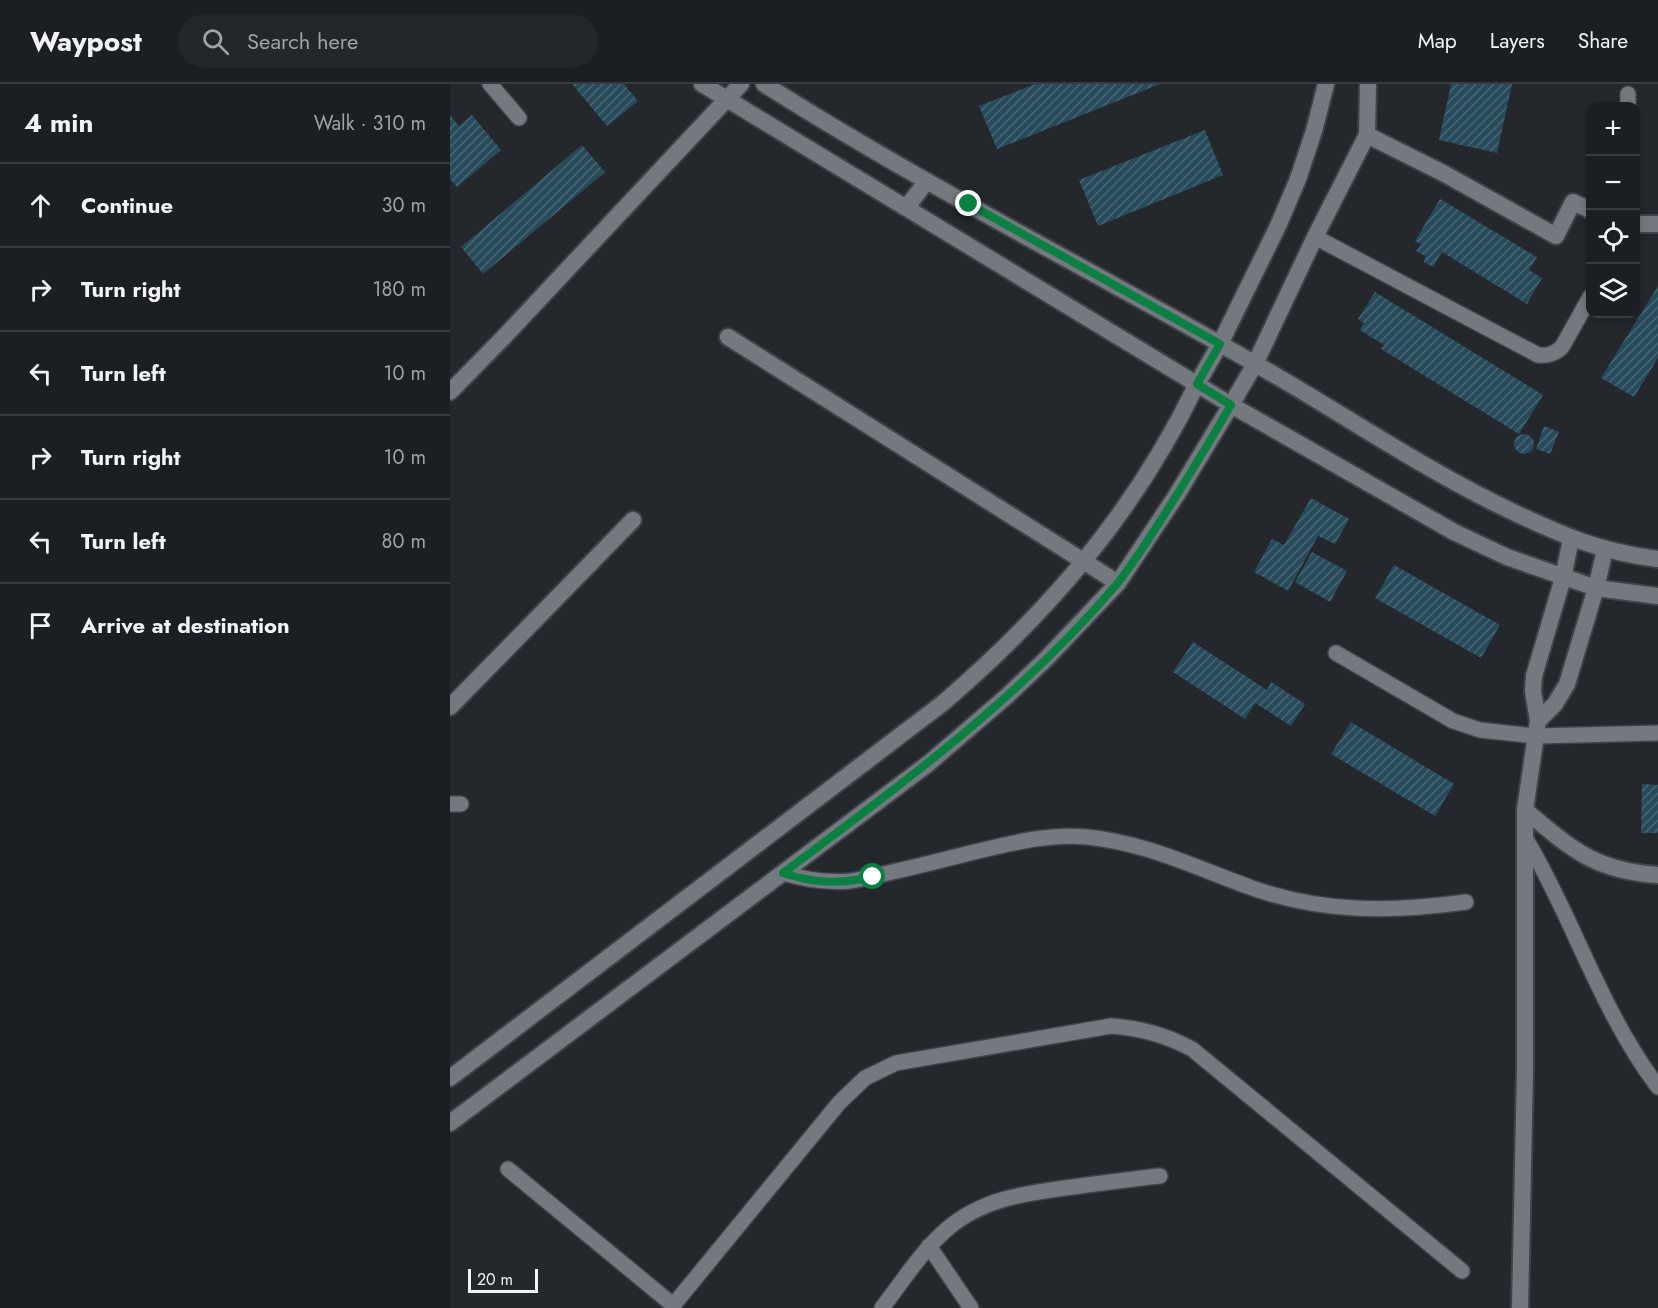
<!DOCTYPE html>
<meta charset="utf-8">
<style>
body{margin:0;font-family:Jost,sans-serif;background:#24272a;color:#f1f3f6}
.controls{position:absolute;right:18px;top:18px;display:grid;overflow:hidden;border-radius:12px;box-shadow:0 3px 9px #0003}
.controls button{width:54px;height:54px;display:grid;place-items:center;padding:0;border:0;border-bottom:2px solid #393c40;background:#1b1e22;color:#f1f3f6;font:30px sans-serif}
.scale{position:absolute;left:18px;bottom:15px;width:70px;box-sizing:border-box;padding-left:6px;border:3px solid #f1f4f7;border-top:0;font-size:16px;line-height:21px;white-space:nowrap;color:#f1f4f7;-webkit-text-stroke:4px #24282d;paint-order:stroke}
.stop{position:absolute;width:18px;height:18px;margin:-14px;border:4px solid #0b8043;border-radius:50%;background:#fff}
.stop.end{background:#0b8043;border-color:#fff;box-shadow:0 2px 6px #0008}
.list{margin:0;padding:0;list-style:none}
h2{display:flex;justify-content:space-between;align-items:center;height:78px;margin:0;padding:0 24px;font-size:26px}
h2 small{font-size:20px;font-weight:400;color:#a0a2a5}
.list li{display:grid;grid-template-columns:39px 1fr auto;gap:18px;align-items:center;box-sizing:border-box;height:84px;padding:0 24px;border-top:2px solid #393c40}
.list b{display:block;font-size:22px;white-space:nowrap}
.list em{font-size:20px;font-style:normal;color:#a0a2a5}
.icon{flex:none;width:33px;height:33px;fill:none;stroke:currentColor;stroke-width:2;stroke-linecap:round;stroke-linejoin:round}
.map{position:relative;flex:none;width:1208px;height:1224px;overflow:hidden}
header{display:flex;align-items:center;gap:36px;box-sizing:border-box;height:84px;padding:0 30px;background:#1b1e22;border-bottom:2px solid #393c40}
header strong{font-size:28px}
nav{display:flex;gap:33px;margin-inline-start:auto;font-size:21px}
.search{width:420px;height:54px;background:#24272a;display:flex;align-items:center;gap:15px;box-sizing:border-box;padding:0 21px;border-radius:33px;color:#a0a2a5;font-size:22px}
main{display:flex}
aside{flex:1;background:#1b1e22}
.map>svg:first-child{display:block}
</style>
<header>
<strong>Waypost</strong>
<div class="search"><svg class="icon" aria-label="search" viewBox="0 0 24 24"><circle cx="10" cy="10" r="6"/><path d="M15 15l6 6"/></svg>Search here</div>
<nav><a>Map</a><a>Layers</a><a>Share</a></nav>
</header>
<main>
<aside>
<h2>4 min<small>Walk · 310 m</small></h2>
<ul class="list">
<li><svg class="icon" aria-label="ahead" viewBox="0 0 24 24"><path d="M12 20V5M6 11l6-6 6 6"/></svg><div><b>Continue</b></div><em>30 m</em></li>
<li><svg class="icon" aria-label="right" viewBox="0 0 24 24"><path d="M7 20v-9h11M14 6l5 5-5 5"/></svg><div><b>Turn right</b></div><em>180 m</em></li>
<li><svg class="icon" aria-label="left" viewBox="0 0 24 24"><path d="M17 20v-9H6M10 6l-5 5 5 5"/></svg><div><b>Turn left</b></div><em>10 m</em></li>
<li><svg class="icon" aria-label="right" viewBox="0 0 24 24"><path d="M7 20v-9h11M14 6l5 5-5 5"/></svg><div><b>Turn right</b></div><em>10 m</em></li>
<li><svg class="icon" aria-label="left" viewBox="0 0 24 24"><path d="M17 20v-9H6M10 6l-5 5 5 5"/></svg><div><b>Turn left</b></div><em>80 m</em></li>
<li><svg class="icon" aria-label="arrive" viewBox="0 0 24 24"><path d="M6 21V4h12l-3 4 3 4H6"/></svg><div><b>Arrive at destination</b></div></li>
</ul>
</aside>
<div class="map">
<svg width="1208" height="1224" viewBox="0 0 1208 1224">
<defs>
<pattern id="building-hatch" width="6" height="6" patternUnits="userSpaceOnUse" patternTransform="scale(1.5)"><rect width="6" height="6" fill="#284b5c"/><path d="M-1 1l2-2M0 6l6-6M5 7l2-2" fill="none" stroke="#486674"/></pattern>
</defs>
<rect width="100%" height="100%" fill="#24282d"/>
<!-- building -->
<path fill="url(#building-hatch)" d="M122,0H174L188,17L157,42Z
M585,0H710L547,65L529,22Z
M1001,0H1062L1047,69L989,56Z
M0,31L9,42L22,31L51,66L7,103L0,95Z
M755,46L773,91L648,142L629,96Z
M132,61L155,88L33,190L11,163Z
M990,115L1087,173L1079,186L1092,194L1077,220L992,168L983,183L974,178L975,172L966,167L971,160L965,157Z
M1208,202V274L1184,313L1151,294Z
M925,208L1093,311L1069,350L931,265L934,261L910,246L914,239L908,235Z
M1094,342L1109,348L1100,370L1086,365Z
M1064 360a10 10 0 1 1 20 0a10 10 0 1 1-20 0Z
M861,414L899,435L885,460L868,452L838,507L804,488L822,455L834,461Z
M862,468L897,487L880,518L845,498Z
M944,481L1050,541L1031,574L925,514Z
M743,558L817,606L821,598L855,620L841,642L805,619L795,635L723,588Z
M901,638L1004,700L985,732L881,670Z
M1192,700L1208,701V749H1191Z"/>
<g fill="none" stroke-linecap="round" stroke-linejoin="round">
<defs>
<path id="service" d="M40,0L69,34
M1178,22V10
M865,153L1088,271C1098,272 1104,270 1112,263L1140,213
M886,569L1003,637L1030,646L1086,652L1208,649
M0,720H11
M1075,754C1090,777 1101,802 1114,828C1142,888 1168,950 1208,1003
M333,789C356,796 376,799 401,797C441,789 481,779 520,769C558,760 598,749 637,753C698,759 748,785 805,805C875,829 943,828 1016,818
M58,1085L223,1221
M479,1162L521,1224
M221,1224L389,1019L415,994L446,979L661,942C691,944 716,951 742,965L1012,1187
M432,1224C452,1198 471,1168 496,1146C532,1114 577,1109 623,1103C652,1099 681,1095 710,1092"/>
<path id="minor" d="M917,51L993,89L1106,152L1123,118L1140,126
M1186,140H1208
M278,253L668,499
M0,623L183,436
M1075,726C1121,765 1145,787 1208,791
M0,994L493,619C600,527 685,428 747,300
M0,1039L479,679L557,612L595,576L668,499L726,412L781,321"/>
<path id="tertiary" d="M1088,637L1105,620L1117,600L1146,504L1155,466
M1070,1224L1075,986V726L1088,637L1083,607L1084,592L1113,494L1121,455"/>
<path id="secondary" d="M252,0L781,321L1004,448L1057,473L1146,504L1208,512
M314,0C472,100 639,185 802,278C889,327 972,385 1063,428C1114,452 1151,468 1208,475
M456,124L477,97
M747,300L770,260L828,142L848,95L864,47L876,0
M0,308L53,254L291,0
M781,321L805,280L865,153L917,51L918,0"/>
</defs>
<!-- service casing -->
<use href="#service" stroke="#3f4347" stroke-width="18"/>
<!-- minor casing -->
<use href="#minor" stroke="#3f4347" stroke-width="20"/>
<!-- tertiary casing -->
<use href="#tertiary" stroke="#3f4347" stroke-width="20"/>
<!-- secondary casing -->
<use href="#secondary" stroke="#3f4347" stroke-width="20"/>
<!-- service -->
<use href="#service" stroke="#74797f" stroke-width="15"/>
<!-- minor -->
<use href="#minor" stroke="#74797f" stroke-width="16"/>
<!-- tertiary -->
<use href="#tertiary" stroke="#74797f" stroke-width="16"/>
<!-- secondary -->
<use href="#secondary" stroke="#74797f" stroke-width="16"/>
</g>
<g fill="none" stroke-linecap="round" stroke-linejoin="round">
<!-- route -->
<path stroke="#0b8043" stroke-width="8" d="M423,793C389,800 367,800 333,789C451,701 570,614 666,501C681,483 694,462 707,442C733,402 757,362 781,321L747,300L770,260L519,120"/>
</g>
</svg>
<div class="controls">
<button>+</button>
<button>−</button>
<button><svg class="icon" aria-label="locate" viewBox="0 0 24 24"><circle cx="12" cy="12" r="6"/><path d="M12 2v4M12 18v4M2 12h4M18 12h4"/></svg></button>
<button><svg class="icon" aria-label="layers" viewBox="0 0 24 24"><path d="M12 4l9 5-9 5-9-5zM3 14l9 5 9-5"/></svg></button>
</div>
<div class="scale">20 m</div>
<div class="stop" style="left:423px;top:793px"></div>
<div class="stop end" style="left:519px;top:120px"></div>
</div>
</main>
